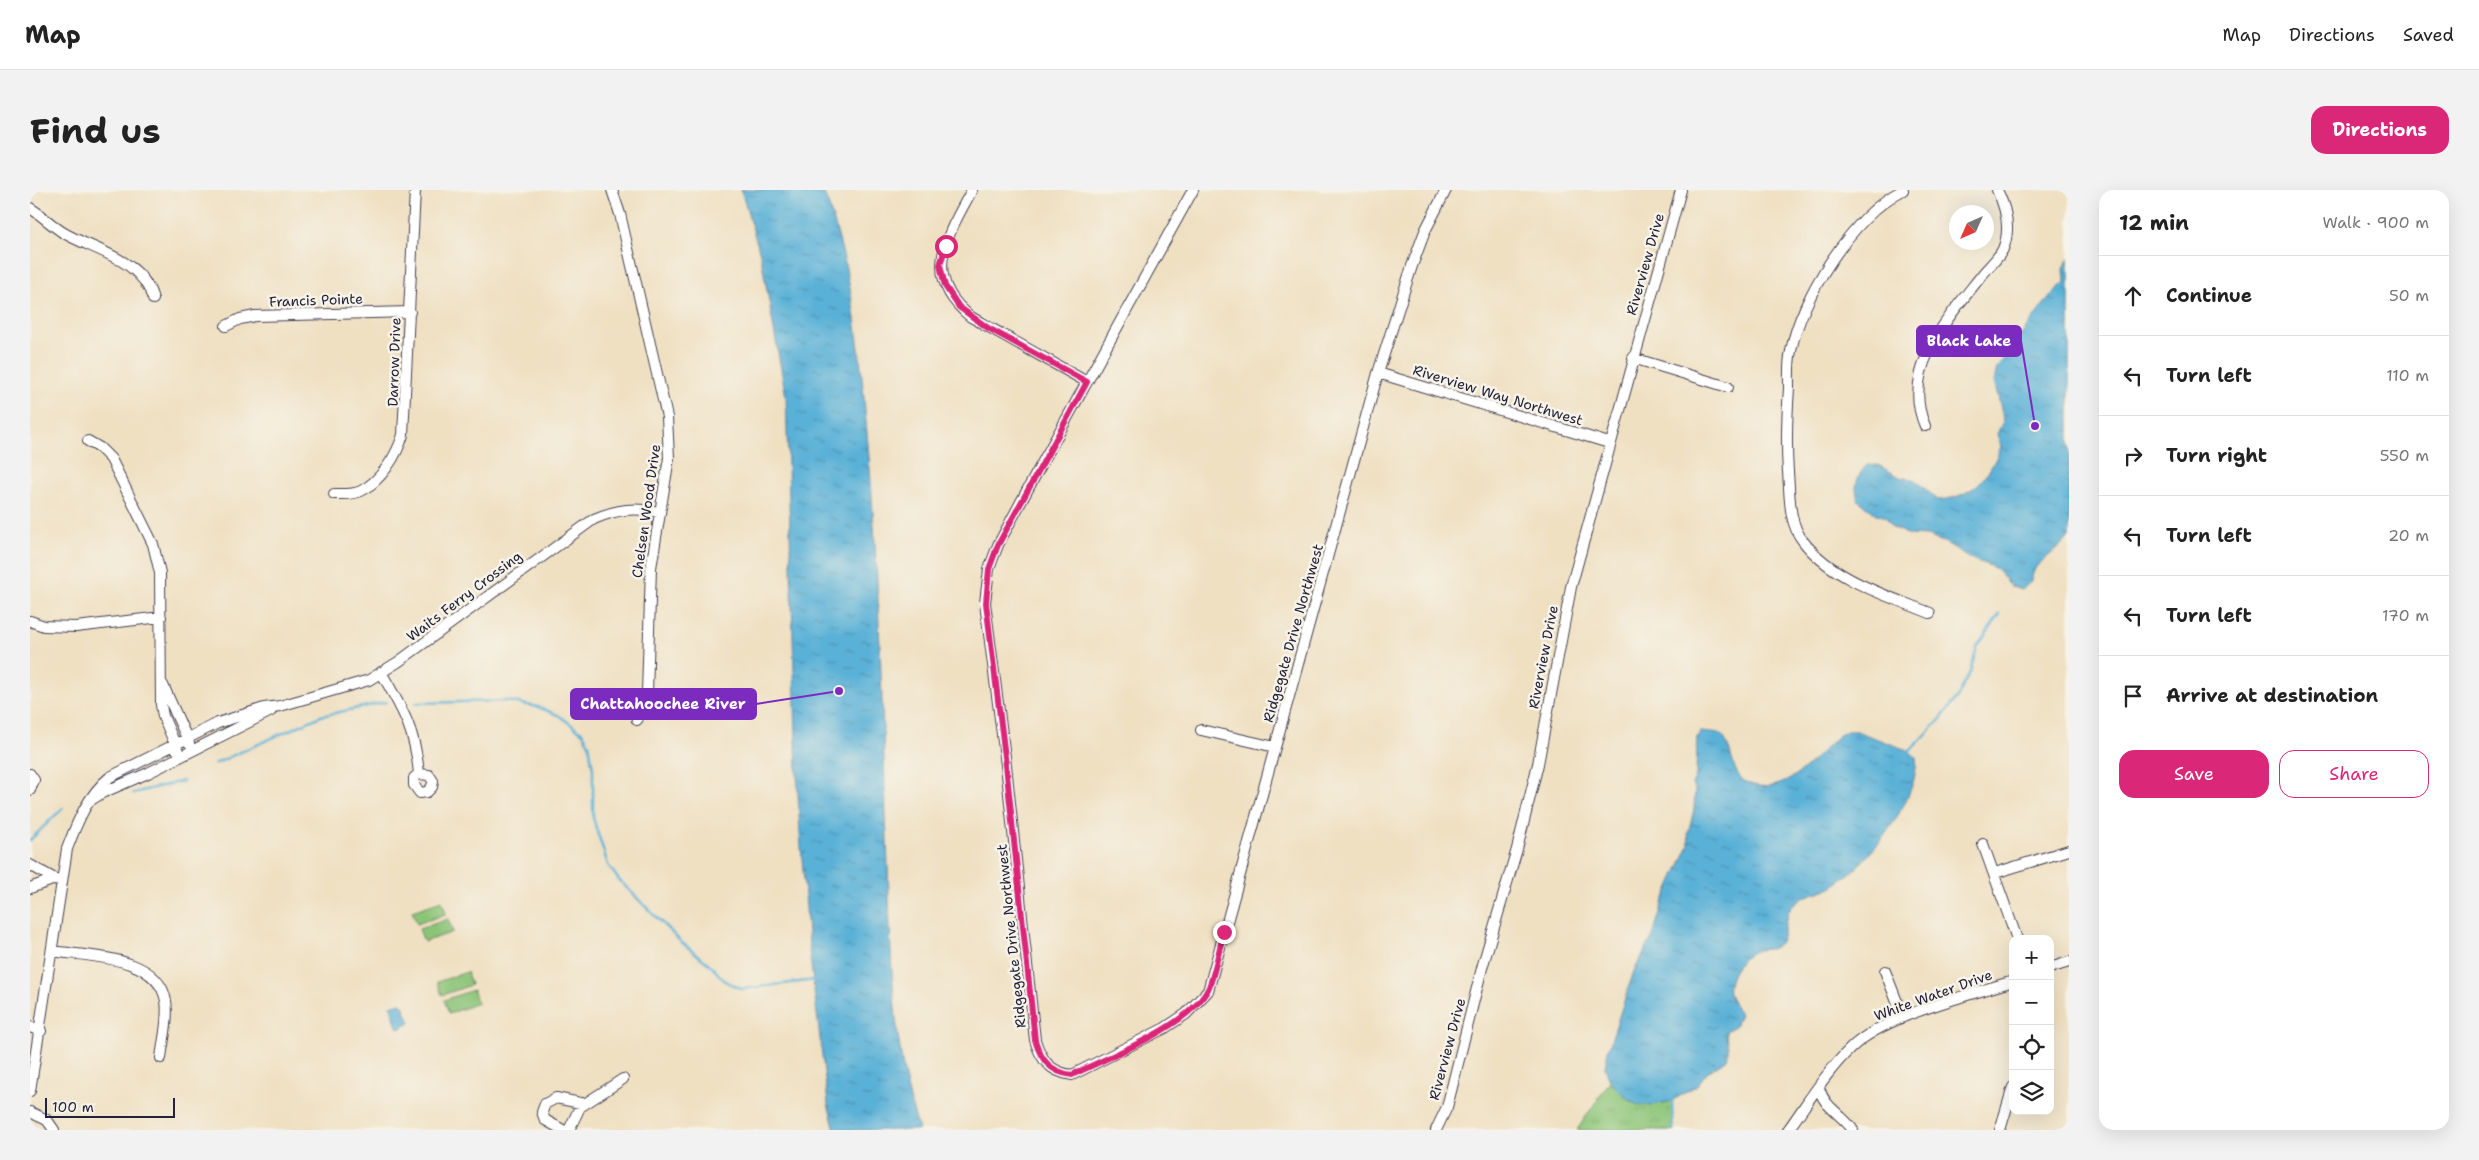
<!DOCTYPE html>
<meta charset="utf-8">
<style>
body{margin:0;font-family:"Shantell Sans",sans-serif;background:#f2f2f2;color:#222}
.controls{position:absolute;right:15px;bottom:15px;display:grid;overflow:hidden;border-radius:10px;box-shadow:0 5px 20px #0002}
.controls button{width:45px;height:45px;display:grid;place-items:center;padding:0;border:0;border-bottom:1px solid #e0e0e0;background:#fff;color:#222;font:25px sans-serif}
.compass{position:absolute;left:1919px;top:15px;width:45px;height:45px;border-radius:50%;background:#fff;box-shadow:0 5px 20px #0002;rotate:225deg}
.scale{position:absolute;left:15px;bottom:12px;width:130px;box-sizing:border-box;padding-left:5px;border:2px solid #22223b;border-top:0;font-size:14px;line-height:18px;white-space:nowrap;color:#22223b;-webkit-text-stroke:4px #f7f3e8;paint-order:stroke}
.stop{position:absolute;width:15px;height:15px;margin:-11px;border:4px solid #db2777;border-radius:50%;background:#fff}
.stop.end{background:#db2777;border-color:#fff;box-shadow:0 1px 5px #0008}
.list{margin:0;padding:0;list-style:none}
h2{display:flex;justify-content:space-between;align-items:center;height:65px;margin:0;padding:0 20px;font-size:21px}
h2 small{font-size:16px;font-weight:400;color:#767676}
.list li{display:grid;grid-template-columns:32px 1fr auto;gap:15px;align-items:center;box-sizing:border-box;height:80px;padding:0 20px;border-top:1px solid #e0e0e0}
.list b{display:block;font-size:19px;white-space:nowrap}
.list em{font-size:16px;font-style:normal;color:#767676}
.actions{display:flex;gap:10px;padding:15px 20px}
.actions a{flex:1;padding:11px 0;border:1px solid #db2777;border-radius:15px;text-align:center;font-size:18px;color:#db2777}
.actions .main{background:#db2777;color:#fff}
.icon{flex:none;width:28px;height:28px;fill:none;stroke:currentColor;stroke-width:2;stroke-linecap:round;stroke-linejoin:round}
.map{position:relative;flex:none;width:2039px;height:940px;overflow:hidden;border-radius:15px}
header{display:flex;align-items:center;gap:30px;box-sizing:border-box;height:70px;padding:0 25px;background:#fff;border-bottom:1px solid #e0e0e0}
header strong{font-size:24px}
nav{display:flex;gap:28px;margin-inline-start:auto;font-size:18px}
.intro{display:flex;align-items:center;justify-content:space-between;box-sizing:border-box;height:120px;padding:0 30px}
h1{margin:0;font-size:35px}
.button{padding:12px 22px;border-radius:15px;background:#db2777;color:#fff;font-size:18px;font-weight:700}
main{display:flex;gap:30px;padding:0 30px}
aside{flex:1;background:#fff;border-radius:15px;box-shadow:0 5px 20px #0002}
.map>svg:first-child{display:block}
</style>
<header>
<strong>Map</strong>
<nav><a>Map</a><a>Directions</a><a>Saved</a></nav>
</header>
<div class="intro"><h1>Find us</h1><a class="button">Directions</a></div>
<main>
<div class="map">
<svg width="2039" height="940" viewBox="0 0 2039 940">
<defs>
<pattern id="grass-tufts" width="24" height="20" patternUnits="userSpaceOnUse" patternTransform="scale(1.25)"><rect width="24" height="20" fill="#8bc477"/><path d="M3 7l-1-3M5 7V3M7 7l1-3M15 17l-1-3M17 17v-4M19 17l1-3" fill="none" stroke="#78a868"/></pattern>
<pattern id="water-ripples" width="26" height="14" patternUnits="userSpaceOnUse" patternTransform="scale(1.25)"><rect width="26" height="14" fill="#5ab1d7"/><path d="M2 4q2-2 4 0t4 0M15 11q2-2 4 0t4 0" fill="none" stroke="#4a90b0"/></pattern>
</defs>
<rect width="100%" height="100%" fill="#f7f3e8"/>
<filter id="ink" filterUnits="userSpaceOnUse"><feTurbulence type="fractalNoise" baseFrequency=".02" numOctaves="2"/><feDisplacementMap in="SourceGraphic" scale="10" xChannelSelector="R" yChannelSelector="G"/><feConvolveMatrix kernelMatrix="1 2 1 2 8 2 1 2 1" color-interpolation-filters="sRGB"/></filter>
<filter id="wash" filterUnits="userSpaceOnUse"><feTurbulence type="fractalNoise" baseFrequency=".0096" numOctaves="4" result="noise"/><feDisplacementMap in="SourceGraphic" scale="20" xChannelSelector="R" yChannelSelector="G"/><feGaussianBlur stdDeviation="1.12" result="paint"/><feColorMatrix in="noise" values="0 0 0 0 0 0 0 0 0 0 0 0 0 0 0 0 0 1.4 0 .05"/><feComposite in="paint" operator="in"/></filter>
<g filter="url(#wash)">
<rect width="100%" height="100%" fill="#efe0c2"/>
<!-- grass -->
<path fill="url(#grass-tufts)" stroke="#567359" d="M1580,891C1602,913 1610,918 1642,911L1643,940H1547Z"/>
<!-- park -->
<path fill="#8bc477" stroke="#567359" d="M412,711L416,724L387,734L382,721Z
M418,729L423,742L394,752L389,739Z
M437,782L441,795L412,805L407,792Z
M443,800L448,813L419,824L414,810Z"/>
<!-- water -->
<path fill="url(#water-ripples)" stroke="#3e6a89" d="M711,0H793C823,78 830,160 837,243C850,387 852,531 858,676C861,763 861,856 889,940H805L798,914L780,767L770,644L767,584L756,207L731,67Z
M2039,67V347C2031,358 2011,370 2006,377C1999,390 2005,390 1991,400L1980,396L1967,379L1942,369L1916,353L1897,346L1880,345L1863,338L1856,327L1846,324L1828,310C1824,295 1826,287 1837,275H1848L1872,288L1884,289L1908,310C1944,307 1958,288 1971,257L1967,244L1974,229L1964,192L1967,178L2020,106L2035,92L2034,79Z
M1817,541H1826L1877,560L1886,567C1891,608 1835,678 1801,697C1789,704 1770,704 1761,717C1753,728 1757,742 1749,753C1743,761 1738,758 1729,760C1712,763 1696,787 1699,804C1701,811 1706,818 1710,824L1705,836L1696,841C1696,852 1700,859 1697,869L1677,882L1667,895L1642,911L1623,915H1608L1598,909L1580,891L1575,877L1578,860L1604,781L1622,748L1634,710L1659,655L1658,643L1664,620L1665,598L1662,594L1666,586L1667,547L1671,542L1691,544C1703,557 1700,578 1712,589C1717,594 1723,595 1729,596C1760,602 1787,565 1808,546Z
M370,813L373,815L380,833L369,839L367,837L361,816Z"/>
<g fill="none" stroke-linecap="round" stroke-linejoin="round">
<!-- stream -->
<path stroke="#5ab1d7" stroke-width="2.5" d="M386,513L477,511L508,517L528,525L553,543L559,554L563,579V628L578,675L589,690L651,752L679,774L695,791L712,799L785,790
M1879,562L1910,530L1927,508L1940,482L1947,457L1970,424
M184,574L291,526L356,512
M103,603L153,591
M0,650L33,618
M1642,911L1643,940"/>
</g>
</g>
<g filter="url(#ink)">
<g fill="none" stroke-linecap="round" stroke-linejoin="round">
<defs>
<path id="minor" d="M582,0L590,24L637,227L639,268L621,378L617,503L614,517L607,530
M942,0C917,46 890,87 941,127L1057,192
M1163,0L999,297L968,355L959,379L955,413L976,575L1005,850C1011,870 1020,882 1042,885L1135,838L1156,824L1178,801L1348,183L1382,76L1395,41L1416,0
M1873,0C1823,25 1771,107 1761,161C1758,173 1759,186 1759,198C1757,226 1756,254 1758,282C1760,305 1758,332 1773,351C1803,390 1856,405 1900,423
M0,18C12,25 22,36 34,43C65,61 112,69 123,109
M196,136L210,129L225,126L380,122
M1603,168L1698,197
M1348,183L1579,253
M1895,236C1870,179 1919,127 1952,85C1958,77 1969,68 1973,59C1981,39 1976,18 1967,0
M58,251L70,258L81,269L123,354L130,383L131,515L133,526L150,566
M304,304C313,304 323,305 331,301C351,291 367,265 373,245L385,0
M0,431L14,436L46,437L131,427
M351,482C373,521 385,539 389,584L384,588V595L390,603L397,602L402,597L403,591L399,585L389,584
M133,495L159,553
M1171,540L1245,557
M0,584L4,590L0,600
M61,610L72,603L118,583L241,521
M1953,654L1987,749
M0,675L25,689L31,690
M1965,683L2039,660
M0,698L25,689
M22,761C60,767 128,765 136,811C139,828 133,851 131,868
M2020,778L2039,772
M1855,781L1873,827
M0,837L11,841
M1789,897C1793,917 1811,923 1823,940
M0,901L37,659C47,632 58,605 80,587L188,533L234,518L250,516L339,490L368,472L564,329C587,319 606,317 630,322
M0,922L17,930L24,940
M533,940L515,930L512,922L515,914L526,908L555,914
M539,940L550,917L593,889
M1406,940L1417,917L1452,778L1487,659L1508,574L1541,397L1651,0
M1758,940C1778,912 1796,882 1821,858C1855,825 1937,806 1983,791
M1970,940L1983,897"/>
</defs>
<!-- minor casing -->
<use href="#minor" stroke="#413e4f" stroke-width="12"/>
<!-- minor -->
<use href="#minor" stroke="#fff" stroke-width="10"/>
</g>
</g>
<g fill="none" stroke-linecap="round" stroke-linejoin="round" filter="url(#ink)">
<!-- route -->
<path stroke="#db2777" stroke-width="6" d="M916,56L910,75L915,96L929,117L958,138L1057,192L968,355L959,379L956,413L976,575L1005,850C1011,870 1020,882 1042,885C1078,867 1157,837 1177,801C1183,792 1190,755 1194,742"/>
</g>
<g text-anchor="middle" stroke-width="5" stroke-linejoin="round" paint-order="stroke">
<!-- street labels -->
<g font-size="14" fill="#22223b" stroke="#f7f3e8">
<text transform="translate(1615 74) rotate(-74)" y="5">Riverview Drive</text>
<text transform="translate(286 110) rotate(-2)" y="5">Francis Pointe</text>
<text transform="translate(364 172) rotate(-88)" y="5">Darrow Drive</text>
<text transform="translate(1468 205) rotate(17)" y="5">Riverview Way Northwest</text>
<text transform="translate(616 321) rotate(-82)" y="5">Chelsen Wood Drive</text>
<text transform="translate(434 406) rotate(-37)" y="5">Waits Ferry Crossing</text>
<text transform="translate(1263 443) rotate(-74)" y="5">Ridgegate Drive Northwest</text>
<text transform="translate(1513 467) rotate(-79)" y="5">Riverview Drive</text>
<text transform="translate(981 746) rotate(-96)" y="5">Ridgegate Drive Northwest</text>
<text transform="translate(1903 805) rotate(-20)" y="5">White Water Drive</text>
<text transform="translate(1417 859) rotate(-75)" y="5">Riverview Drive</text>
</g>
</g>
<!-- callouts -->
<path fill="none" stroke="#7b2cbf" stroke-width="2" d="M2005 236L1991 151M809 501L726 514"/>
<g fill="#7b2cbf" stroke="#f7f3e8" stroke-width="2">
<circle cx="2005" cy="236" r="5"/>
<circle cx="809" cy="501" r="5"/>
</g>
<g fill="#7b2cbf" stroke="#7b2cbf" stroke-width="2">
<rect x="1887" y="136" width="104" height="30" rx="5"/>
<rect x="541" y="499" width="185" height="30" rx="5"/>
</g>
<g font-size="15" text-anchor="middle" font-weight="bold" fill="#fff">
<text x="1939" y="156">Black Lake</text>
<text x="633" y="519">Chattahoochee River</text>
</g>
</svg>
<div class="controls">
<button>+</button>
<button>−</button>
<button><svg class="icon" aria-label="locate" viewBox="0 0 24 24"><circle cx="12" cy="12" r="6"/><path d="M12 2v4M12 18v4M2 12h4M18 12h4"/></svg></button>
<button><svg class="icon" aria-label="layers" viewBox="0 0 24 24"><path d="M12 4l9 5-9 5-9-5zM3 14l9 5 9-5"/></svg></button>
</div>
<svg class="compass" viewBox="-18 -18 36 36"><path d="M0-13l5 13h-10z" fill="#e53935"/><path d="M0 13l5-13h-10z" fill="#767676"/></svg>
<div class="scale">100 m</div>
<div class="stop" style="left:916px;top:56px"></div>
<div class="stop end" style="left:1194px;top:742px"></div>
</div>
<aside>
<h2>12 min<small>Walk · 900 m</small></h2>
<ul class="list">
<li><svg class="icon" aria-label="ahead" viewBox="0 0 24 24"><path d="M12 20V5M6 11l6-6 6 6"/></svg><div><b>Continue</b></div><em>50 m</em></li>
<li><svg class="icon" aria-label="left" viewBox="0 0 24 24"><path d="M17 20v-9H6M10 6l-5 5 5 5"/></svg><div><b>Turn left</b></div><em>110 m</em></li>
<li><svg class="icon" aria-label="right" viewBox="0 0 24 24"><path d="M7 20v-9h11M14 6l5 5-5 5"/></svg><div><b>Turn right</b></div><em>550 m</em></li>
<li><svg class="icon" aria-label="left" viewBox="0 0 24 24"><path d="M17 20v-9H6M10 6l-5 5 5 5"/></svg><div><b>Turn left</b></div><em>20 m</em></li>
<li><svg class="icon" aria-label="left" viewBox="0 0 24 24"><path d="M17 20v-9H6M10 6l-5 5 5 5"/></svg><div><b>Turn left</b></div><em>170 m</em></li>
<li><svg class="icon" aria-label="arrive" viewBox="0 0 24 24"><path d="M6 21V4h12l-3 4 3 4H6"/></svg><div><b>Arrive at destination</b></div></li>
</ul>
<div class="actions"><a class="main">Save</a><a>Share</a></div>
</aside>
</main>
